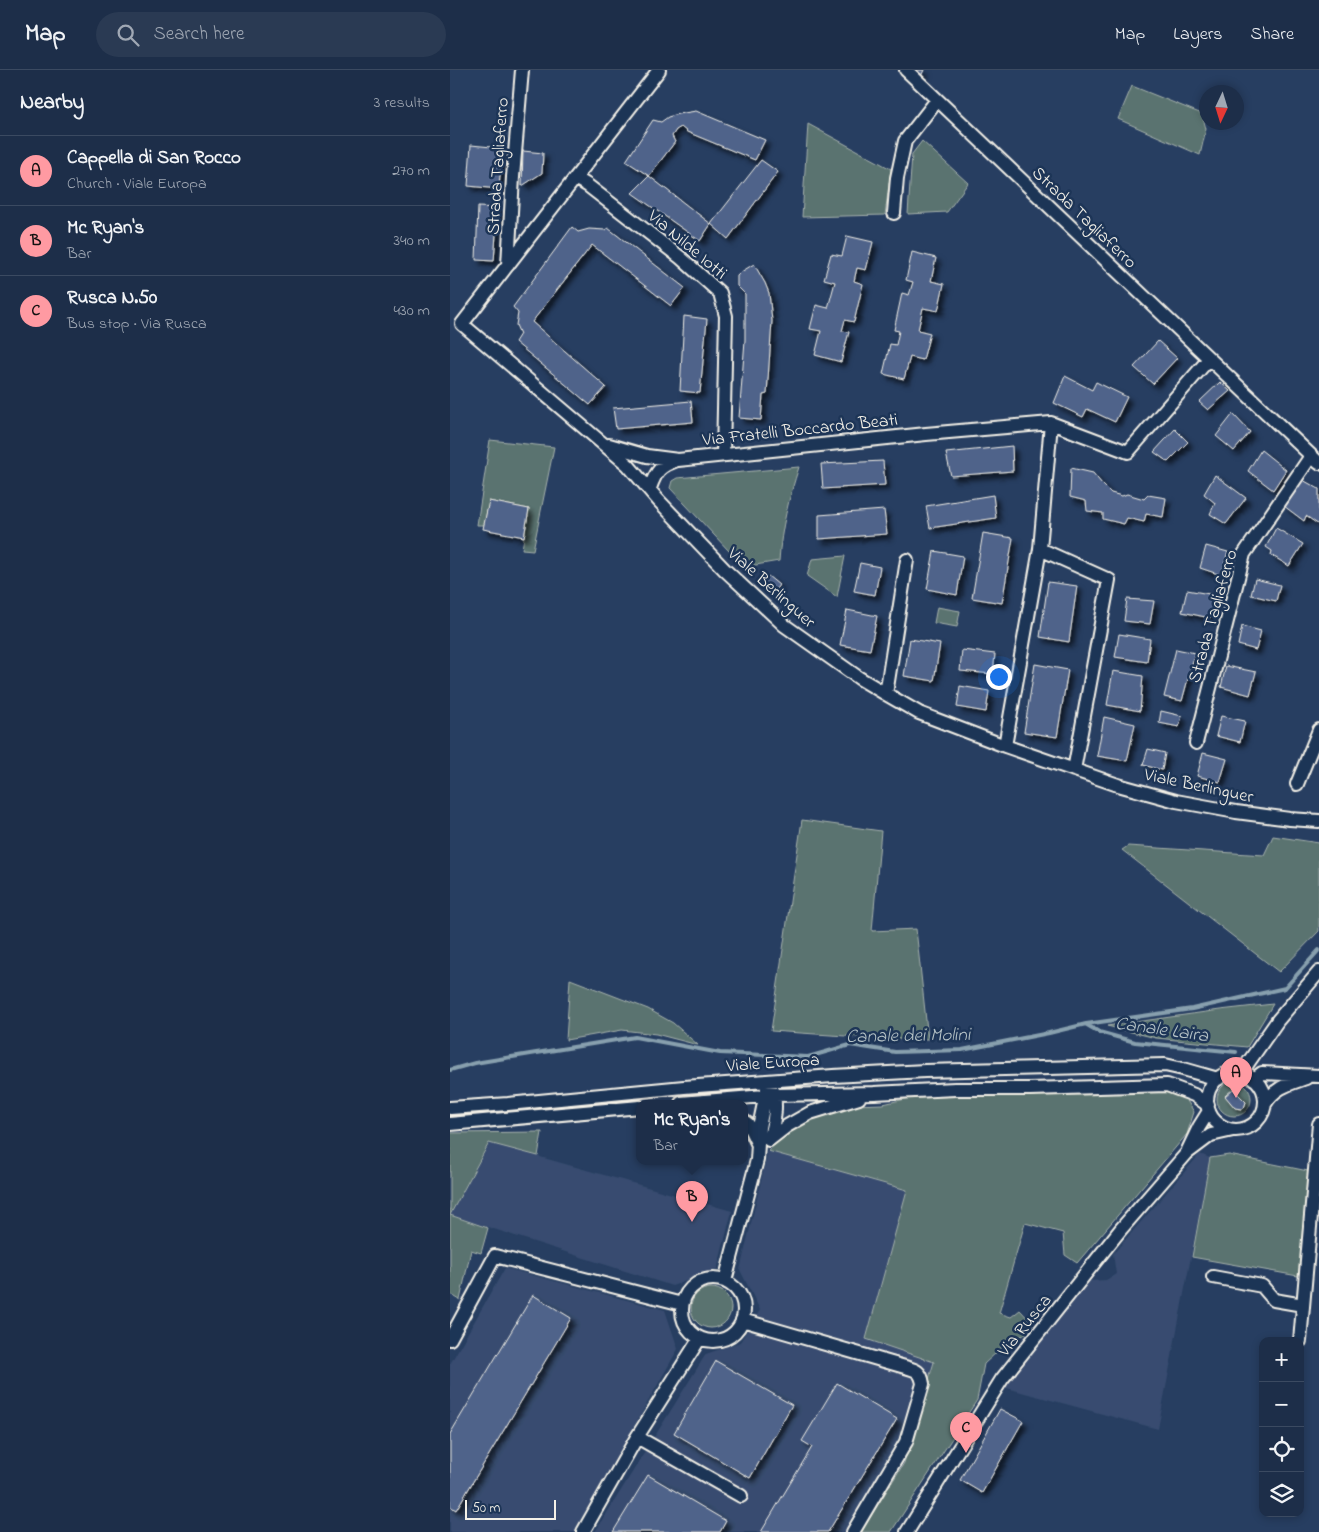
<!DOCTYPE html>
<meta charset="utf-8">
<style>
body{margin:0;font-family:"Indie Flower",sans-serif;background:#2a3a53;color:#f1f3f6}
.controls{position:absolute;right:15px;bottom:15px;display:grid;overflow:hidden;border-radius:10px;box-shadow:0 2px 8px #0003}
.controls button{width:45px;height:45px;display:grid;place-items:center;padding:0;border:0;border-bottom:1px solid #3b4a61;background:#1d2e49;color:#f1f3f6;font:25px sans-serif}
.compass{position:absolute;left:749px;top:15px;width:45px;height:45px;border-radius:50%;background:#1d2e49;box-shadow:0 2px 8px #0003;rotate:184deg}
.scale{position:absolute;left:15px;bottom:12px;width:91px;box-sizing:border-box;padding-left:5px;border:2px solid #f4f1e8;border-top:0;font-size:14px;line-height:18px;white-space:nowrap;color:#f4f1e8;-webkit-text-stroke:4px #1d3557;paint-order:stroke}
.you{position:absolute;left:548px;top:606px;width:18px;height:18px;margin:-12px;border:4px solid #fff;border-radius:50%;background:#1a73e8;box-shadow:0 0 0 8px #1a73e833}
.badge{display:grid;place-items:center;width:32px;height:32px;border-radius:50%;background:#ff9aa2;color:#111;font-size:16px;font-weight:700}
.pin{position:absolute;translate:-50% -41px;filter:drop-shadow(0 1px 2px #0008)}
.pin::after{content:'';position:absolute;top:26px;width:18px;height:15px;background:inherit;clip-path:polygon(0 0,100% 0,50% 100%)}
.popup{position:absolute;left:186px;top:1030px;width:112px;height:65px;box-sizing:border-box;display:grid;place-content:center;border-radius:10px;background:#1d2e49;filter:drop-shadow(0 1px 4px #0005);font-size:16px;white-space:nowrap;color:#a0a8b4}
.popup b{font-size:19px;color:#f1f3f6}
.popup::after{content:'';position:absolute;left:50%;top:100%;margin-left:-10px;border:10px solid transparent;border-top-color:#1d2e49}
.list{margin:0;padding:0;list-style:none}
h2{display:flex;justify-content:space-between;align-items:center;height:65px;margin:0;padding:0 20px;font-size:21px}
h2 small{font-size:16px;font-weight:400;color:#a0a8b4}
.list li{display:grid;grid-template-columns:32px 1fr auto;gap:15px;align-items:center;box-sizing:border-box;height:70px;padding:0 20px;border-top:1px solid #3b4a61}
.list b{display:block;font-size:19px;white-space:nowrap}
.list p{margin:0;font-size:16px;white-space:nowrap;color:#a0a8b4}
.list em{font-size:16px;font-style:normal;color:#a0a8b4}
.icon{flex:none;width:28px;height:28px;fill:none;stroke:currentColor;stroke-width:2;stroke-linecap:round;stroke-linejoin:round}
.map{position:relative;flex:none;width:869px;height:1462px;overflow:hidden}
header{display:flex;align-items:center;gap:30px;box-sizing:border-box;height:70px;padding:0 25px;background:#1d2e49;border-bottom:1px solid #3b4a61}
header strong{font-size:24px}
nav{display:flex;gap:28px;margin-inline-start:auto;font-size:18px}
.search{width:350px;height:45px;background:#2a3a53;display:flex;align-items:center;gap:12px;box-sizing:border-box;padding:0 18px;border-radius:28px;color:#a0a8b4;font-size:19px}
main{display:flex}
aside{flex:1;background:#1d2e49}
.map>svg:first-child{display:block}
</style>
<header>
<strong>Map</strong>
<div class="search"><svg class="icon" aria-label="search" viewBox="0 0 24 24"><circle cx="10" cy="10" r="6"/><path d="M15 15l6 6"/></svg>Search here</div>
<nav><a>Map</a><a>Layers</a><a>Share</a></nav>
</header>
<main>
<aside>
<h2>Nearby<small>3 results</small></h2>
<ul class="list">
<li><span class="badge">A</span><div><b>Cappella di San Rocco</b><p>Church · Viale Europa</p></div><em>270 m</em></li>
<li><span class="badge">B</span><div><b>Mc Ryan's</b><p>Bar</p></div><em>340 m</em></li>
<li><span class="badge">C</span><div><b>Rusca N.50</b><p>Bus stop · Via Rusca</p></div><em>430 m</em></li>
</ul>
</aside>
<div class="map">
<svg width="869" height="1462" viewBox="0 0 869 1462">
<defs>
<filter id="shadow"><feDropShadow dx="4.5" dy="4.5" stdDeviation="2.5" flood-color="#0009"/></filter>
</defs>
<rect width="100%" height="100%" fill="#273e61"/>
<filter id="ink" filterUnits="userSpaceOnUse"><feTurbulence type="fractalNoise" baseFrequency=".02" numOctaves="2"/><feDisplacementMap in="SourceGraphic" scale="10" xChannelSelector="R" yChannelSelector="G"/><feConvolveMatrix kernelMatrix="1 2 1 2 8 2 1 2 1" color-interpolation-filters="sRGB"/></filter>
<g filter="url(#ink)">
<!-- built -->
<path fill="#374c6f" d="M40,1073L282,1141L267,1200L222,1216L0,1145Z
M318,1081L457,1120L416,1269L484,1291L454,1393L411,1462H145L256,1284L290,1272L310,1240L290,1200Z
M750,1084L760,1088L708,1359L553,1317L639,1211L656,1210L666,1204L663,1184Z
M55,1198L215,1240L228,1279L124,1462H0V1294Z"/>
<!-- green -->
<path fill="#5a7370" stroke="#a7b2ac" d="M682,16L752,44L756,59L750,85L668,49Z
M358,54L441,99L435,145L352,147Z
M472,71L518,113L497,142L458,144L462,84Z
M40,370L104,377L83,480L72,479L79,439L39,431L34,455H27Z
M349,397C339,428 331,458 329,491L294,497L220,418L222,411L227,408Z
M395,486L387,527L357,506L362,489Z
M487,537L510,541L507,557L484,553Z
M352,750L431,761L422,861L466,859L478,969H440L321,961Z
M823,766L869,773V861L829,902L672,780L678,776L814,785Z
M120,909L198,939L223,953L248,975L206,964L172,960L116,970Z
M823,934L797,977L706,968L657,956L770,940Z
M767 1029a17 17 0 1 1 34 0a17 17 0 1 1-34 0Z
M717,1020L736,1029L744,1042L737,1064L627,1193L615,1185L613,1163L575,1153L549,1243L561,1247L570,1240L583,1254L574,1265L560,1270L534,1294L527,1330L441,1462H411L454,1393L484,1292L416,1269L457,1120L318,1081L337,1063L363,1048L404,1035L433,1034L469,1026Z
M92,1062L88,1086L39,1073L0,1145L38,1158L31,1183L21,1180L10,1230L0,1224V1063Z
M779,1085L858,1101L853,1175L848,1206L742,1187L760,1088Z
M241 1238a20 20 0 1 1 40 0a20 20 0 1 1-40 0Z"/>
<g fill="none" stroke-linecap="round" stroke-linejoin="round">
<!-- stream -->
<path stroke="#88a0ae" stroke-width="4" d="M637,955L649,962L685,972L786,982
M0,1000L25,993L185,967L270,983L358,987L400,975L445,982L512,980L599,963L636,954L742,939L835,918L869,880"/>
</g>
<!-- building -->
<path fill="#4f638a" stroke="#f4f1e8" filter="url(#shadow)" d="M463,0H474L471,6Z
M246,41L315,70L305,90L237,62L231,57L226,60L222,66L225,72L199,106L176,91L203,50L211,52L218,47L228,44Z
M21,75L52,78L49,119L18,116Z
M73,81L93,83L92,103L72,116Z
M311,90L328,102L278,169L261,154Z
M199,106L261,154L250,171L182,123Z
M28,137L48,138L44,191L26,190Z
M122,157L128,162L139,159L155,160L158,158L235,218L221,236L142,175L82,252L156,317L140,335L65,272L70,264L66,255L68,243L63,237Z
M397,166L423,172L416,200L407,198L404,211L413,214L404,252L395,250L392,261L399,262L391,292L365,285L371,261L360,259L366,235L378,238L385,212L374,209L381,184L392,186Z
M462,182L486,188L481,211L494,214L488,241L473,238L468,260L480,263L473,290L460,287L454,309L433,304L440,274L446,275L449,261L444,260L452,223L459,225L463,212L456,210Z
M304,194L315,213L319,223L322,251L317,324L313,325L311,350L289,348L295,270V224L287,216V206L291,202Z
M234,246L257,249L250,323L230,321Z
M708,271L727,288L703,314L684,297Z
M615,306L642,320L646,312L677,327L665,352L637,339L633,347L604,333Z
M770,312L780,321L758,340L749,332Z
M241,331L243,352L166,359L163,338Z
M783,344L800,362L784,381L766,366Z
M725,359L738,372L718,392L704,382Z
M562,376L563,401L501,406L496,383Z
M811,380L836,400L823,420L798,401Z
M433,391L435,415L373,419L371,394Z
M621,398L643,403L652,414L661,423L672,426L677,424L694,429L698,425L716,428L713,447L696,444L694,452L677,448L674,454L653,449V443L637,441L636,431L620,427Z
M765,405L796,428L776,454L760,444L765,433L754,424Z
M851,409L869,419V455L856,446L854,451L834,436Z
M543,425L546,448L480,458L476,436Z
M39,431L79,439L74,467L33,459Z
M434,440L437,464L369,469V445Z
M826,458L853,474L839,496L821,485L822,481L816,477Z
M533,463L563,468L552,533L522,528Z
M756,476L778,482L771,505L750,498Z
M484,481L513,486L507,525L477,519Z
M410,493L430,497L425,525L404,521Z
M318,506L329,515L324,522L312,513Z
M805,509L830,515L826,531L801,525Z
M598,512L627,516L619,572L590,567Z
M737,520L765,525L760,548L732,542Z
M677,529L704,531L700,554L674,551Z
M397,540L427,546L420,580L390,575Z
M792,556L811,561L806,580L788,575Z
M669,564L700,569L697,592L665,587Z
M460,569L490,574L484,611L454,606Z
M726,579L745,583L732,631L714,627Z
M512,580L545,584L543,604L510,601Z
M585,594L618,600L607,667L574,662Z
M776,596L806,602L800,625L771,617Z
M663,601L693,606L690,641L657,635Z
M510,616L539,621L536,642L507,637Z
M711,641L732,646L729,657L709,653Z
M771,646L795,651L790,672L766,666Z
M654,647L685,654L677,691L647,686Z
M698,679L715,683L712,700L693,695Z
M753,683L777,689L770,712L747,706Z
M783,1019L796,1032L794,1038L791,1039L785,1038L775,1026Z
M83,1225L121,1248L6,1440L0,1436V1364Z
M266,1291L342,1335L300,1408L224,1363Z
M387,1313L447,1349L378,1462H311L362,1377L352,1371Z
M550,1339L573,1351L532,1423L510,1410Z
M198,1405L276,1451L270,1462H163Z"/>
<g fill="none" stroke-linecap="round" stroke-linejoin="round">
<defs>
<path id="minor" d="M209,0L12,254L178,395L209,431L275,500L334,555L409,608L436,624L469,643L555,676L668,715L726,731L786,742L840,749L869,751
M456,0L869,393
M125,108L137,115L231,188L270,223L276,246L273,385
M444,143L447,108L455,71L487,30
M58,195L63,107L72,0
M159,375L197,386L228,390L476,364L601,353L678,382L759,289
M200,418C206,401 210,396 227,390
M590,479L659,510L624,700
M436,624L457,490
M746,673L794,484L861,386
M555,676L590,479L601,353
M847,714L869,660
M757 1031a29 29 0 1 1 58 0a29 29 0 1 1-58 0Z
M791,1003L828,950L869,902
M804,1009L812,1003L869,1006
M231,1033L325,1025L424,1023L505,1019H580L717,1015L744,1025L758,1035
M815,1034C825,1017 839,1014 856,1008
M0,1038L58,1034L234,1017L383,1006L475,1001L715,995L733,999L768,1009
M294,1051L298,1054L307,1073
M0,1054L190,1037
M319,1070L337,1056L360,1043L409,1028
M319,1070C324,1053 328,1035 322,1017
M738,1080L749,1057L759,1041
M763,1207L812,1216L824,1230L853,1235
M232 1240a31 31 0 1 1 62 0a31 31 0 1 1-62 0Z
M275,1211L307,1090L309,1057L317,1019
M292,1250L455,1297C466,1300 471,1301 473,1314L456,1372L403,1462
M0,1269L45,1186L232,1234
M850,1271L869,1054
M187,1367L291,1426
M133,1462L187,1367L250,1268
M457,1462L552,1309L671,1159L737,1083L761,1065L783,1060"/>
</defs>
<!-- minor casing -->
<use href="#minor" stroke="#f4f1e8" stroke-width="16"/>
<!-- minor -->
<use href="#minor" stroke="#1d3557" stroke-width="12"/>
</g>
</g>
<g text-anchor="middle" stroke-width="5" stroke-linejoin="round" paint-order="stroke">
<!-- street labels -->
<g font-size="18" fill="#f4f1e8" stroke="#1d3557">
<text transform="translate(47 96) rotate(-86)" y="6">Strada Tagliaferro</text>
<text transform="translate(635 147) rotate(44)" y="6">Strada Tagliaferro</text>
<text transform="translate(238 174) rotate(40)" y="6">Via Nilde Iotti</text>
<text transform="translate(350 359) rotate(-6)" y="6">Via Fratelli Boccardo Beati</text>
<text transform="translate(322 517) rotate(42)" y="6">Viale Berlinguer</text>
<text transform="translate(762 546) rotate(-74)" y="6">Strada Tagliaferro</text>
<text transform="translate(749 715) rotate(12)" y="6">Viale Berlinguer</text>
<text transform="translate(323 992) rotate(-4)" y="6">Viale Europa</text>
<text transform="translate(574 1255) rotate(-51)" y="6">Via Rusca</text>
</g>
<!-- water labels -->
<g font-size="19" font-style="italic" fill="#b5c2c6" stroke="#1d3557">
<text transform="translate(712 958) rotate(8)" y="7">Canale Laira</text>
<text transform="translate(458 964) rotate(-1)" y="7">Canale dei Molini</text>
</g>
</g>
</svg>
<div class="controls">
<button>+</button>
<button>−</button>
<button><svg class="icon" aria-label="locate" viewBox="0 0 24 24"><circle cx="12" cy="12" r="6"/><path d="M12 2v4M12 18v4M2 12h4M18 12h4"/></svg></button>
<button><svg class="icon" aria-label="layers" viewBox="0 0 24 24"><path d="M12 4l9 5-9 5-9-5zM3 14l9 5 9-5"/></svg></button>
</div>
<svg class="compass" viewBox="-18 -18 36 36"><path d="M0-13l5 13h-10z" fill="#e53935"/><path d="M0 13l5-13h-10z" fill="#a0a8b4"/></svg>
<div class="scale">50 m</div>
<div class="you"></div>
<div class="pin badge" style="left:786px;top:1028px">A</div>
<div class="pin badge" style="left:242px;top:1152px">B</div>
<div class="popup"><b>Mc Ryan's</b>Bar</div>
<div class="pin badge" style="left:516px;top:1383px">C</div>
</div>
</main>
